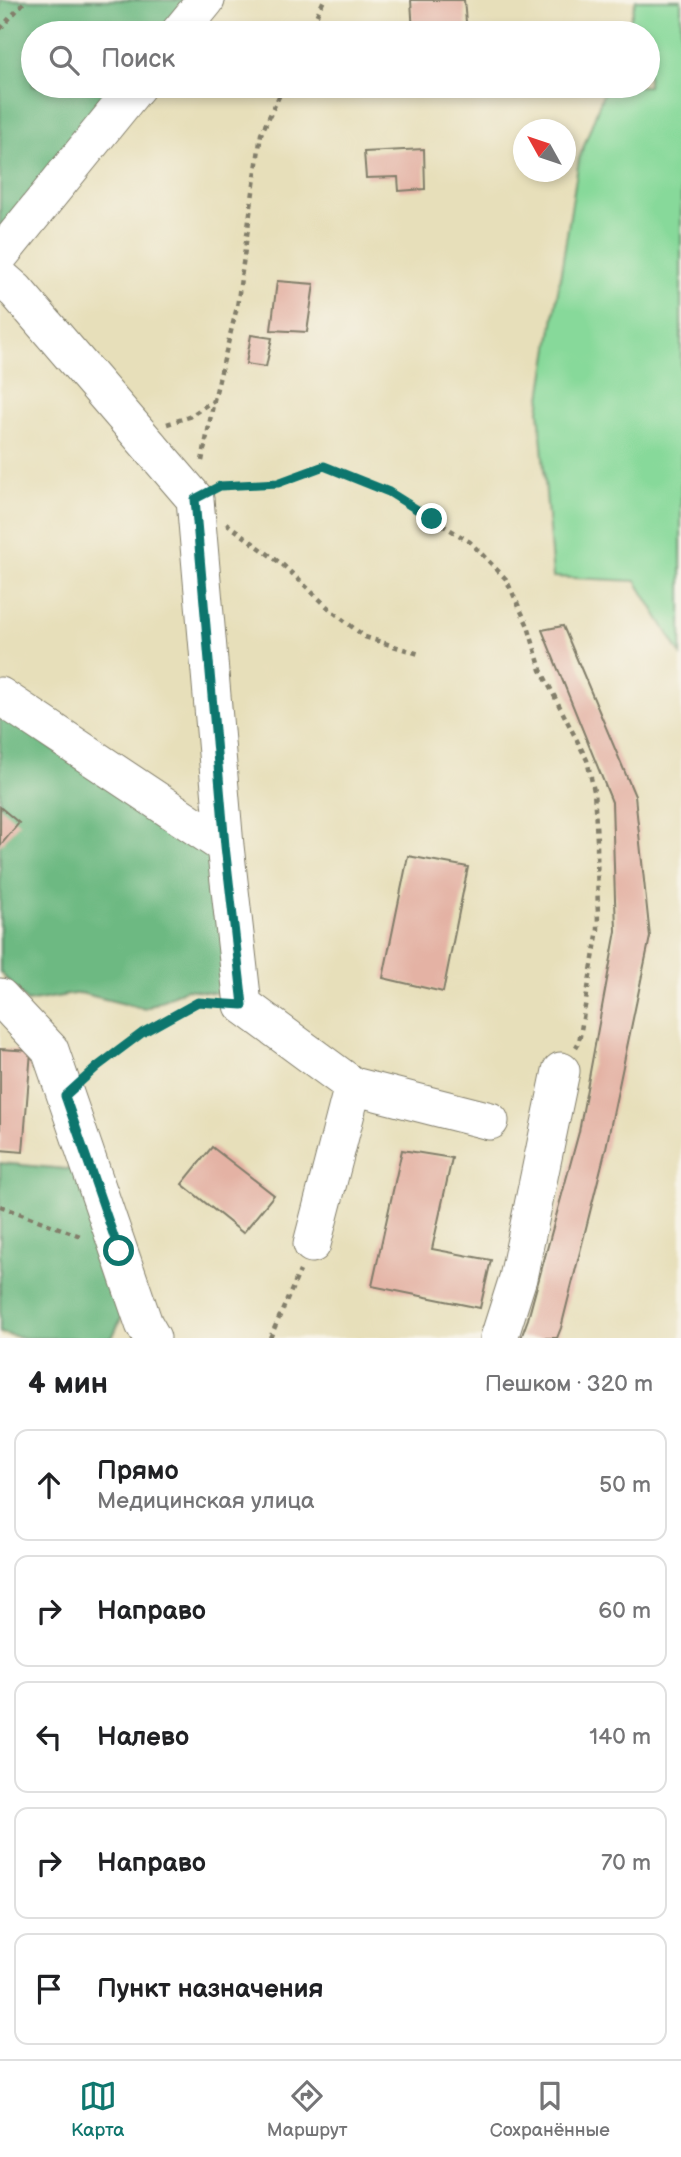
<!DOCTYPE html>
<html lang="ru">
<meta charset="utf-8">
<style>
body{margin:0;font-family:"Balsamiq Sans",sans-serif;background:#f2f2f2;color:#202124}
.compass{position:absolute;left:513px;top:119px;width:63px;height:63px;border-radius:50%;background:#fff;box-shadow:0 4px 10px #0003;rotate:310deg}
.stop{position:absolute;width:21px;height:21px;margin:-16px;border:5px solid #0f766e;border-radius:50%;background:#fff}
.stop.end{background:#0f766e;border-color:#fff;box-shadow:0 2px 7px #0008}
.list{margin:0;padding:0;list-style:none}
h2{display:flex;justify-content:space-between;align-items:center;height:91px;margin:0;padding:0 28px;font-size:30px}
h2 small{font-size:23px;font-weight:400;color:#757577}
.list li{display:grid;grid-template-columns:46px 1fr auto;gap:21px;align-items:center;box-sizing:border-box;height:112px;margin:0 14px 14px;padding:0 14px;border:2px solid #e0e0e0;border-radius:14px}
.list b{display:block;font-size:26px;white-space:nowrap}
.list p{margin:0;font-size:23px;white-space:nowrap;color:#757577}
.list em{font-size:23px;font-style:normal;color:#757577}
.icon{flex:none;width:38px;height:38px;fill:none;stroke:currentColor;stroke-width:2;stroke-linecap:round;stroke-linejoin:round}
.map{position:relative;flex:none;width:681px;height:1338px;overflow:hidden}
.search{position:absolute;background:#fff;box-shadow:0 4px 10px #0003;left:21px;right:21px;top:21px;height:77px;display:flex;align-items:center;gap:18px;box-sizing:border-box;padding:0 24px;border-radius:38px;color:#757577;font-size:26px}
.sheet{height:721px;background:#fff}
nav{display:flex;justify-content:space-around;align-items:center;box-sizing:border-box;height:98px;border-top:2px solid #e0e0e0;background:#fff;font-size:19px;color:#757577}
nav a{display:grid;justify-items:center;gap:4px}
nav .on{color:#0f766e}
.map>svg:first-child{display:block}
</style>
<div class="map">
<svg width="681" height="1338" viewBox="0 0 681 1338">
<rect width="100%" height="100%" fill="#f7f3e8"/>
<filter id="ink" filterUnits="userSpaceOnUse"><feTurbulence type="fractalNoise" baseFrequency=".0143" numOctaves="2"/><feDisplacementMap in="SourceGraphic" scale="14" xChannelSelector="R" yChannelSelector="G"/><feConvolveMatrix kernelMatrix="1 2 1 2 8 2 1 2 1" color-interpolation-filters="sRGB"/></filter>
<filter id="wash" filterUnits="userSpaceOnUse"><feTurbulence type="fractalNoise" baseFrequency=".00686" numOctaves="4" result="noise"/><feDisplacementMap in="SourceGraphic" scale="28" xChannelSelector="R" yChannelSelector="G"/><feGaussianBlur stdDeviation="1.57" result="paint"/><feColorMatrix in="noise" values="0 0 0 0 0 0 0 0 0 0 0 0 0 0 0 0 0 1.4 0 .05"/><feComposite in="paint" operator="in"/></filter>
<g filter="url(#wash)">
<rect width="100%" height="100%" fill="#e7dfba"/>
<!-- green -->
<path fill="#87d99a" stroke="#527a5b" stroke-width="2" d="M636,0H681V655L636,581L553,577L539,410L579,159L606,86H648V33H626Z"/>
<!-- forest -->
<path fill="#6db982" stroke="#446a4f" stroke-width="2" d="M0,0H193L166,33H33V86H125L0,243Z
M0,714L215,854L231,995L186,989L145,1009L80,993L27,1002L0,972Z
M0,1163L76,1170L124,1312L112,1338H26L0,1333Z"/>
<g id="blocks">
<!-- building -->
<path fill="#e4b2a4" d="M411,0H464L467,33H413Z
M424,149L425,189L399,191L398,177L366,178L364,152Z
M277,281L314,284L307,332L271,330Z
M251,335L272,338L266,367L246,364Z
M563,626L635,796L650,937L606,1148L561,1328L557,1338H521L528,1319L579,1132L616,931L612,802L542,630Z
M0,807L19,823L0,846Z
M408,856L468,867L443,992L383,978Z
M0,1049L31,1051L23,1152L0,1150Z
M212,1147L274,1195L243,1233L182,1184Z
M402,1150L452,1158L432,1249L491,1260L480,1308L372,1286Z"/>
</g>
</g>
<g filter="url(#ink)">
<use href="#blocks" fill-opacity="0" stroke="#827e6b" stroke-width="2"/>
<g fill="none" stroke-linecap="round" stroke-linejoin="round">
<defs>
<path id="minor" d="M179,33L206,0
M0,255L137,86
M0,277L16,291L195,499L225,846L243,1005L353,1086L490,1121
M0,696L225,846
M0,997L50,1050L144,1324L152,1338
M312,1244L353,1086
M499,1338L518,1278L561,1071"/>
</defs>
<!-- minor casing -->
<use href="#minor" stroke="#827e6b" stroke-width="39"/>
<!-- path -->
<path stroke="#827e6b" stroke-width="4.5" stroke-dasharray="5 5" stroke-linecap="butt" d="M0,29L26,0
M308,33L324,0
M167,424L189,417L214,400
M202,461L214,400L237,307L261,134L284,86
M220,486L278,483L324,465L389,492L470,542L506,579L528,626L541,670L587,760L594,791L597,840L598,929L579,1042L576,1047
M226,523L283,565L332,611L365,637L419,654
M88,1075L142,1033L198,1002L214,1003
M0,1206L83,1237
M270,1338L300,1271"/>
<!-- minor -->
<use href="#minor" stroke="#fff" stroke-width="37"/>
</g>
</g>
<g fill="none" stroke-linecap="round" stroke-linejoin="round" filter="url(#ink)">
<!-- route -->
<path stroke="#0f766e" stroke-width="9" d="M119,1251L65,1096L98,1066L142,1033L198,1002L243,1005L225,846L195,499L220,486L278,483L324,466L389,492L432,519"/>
</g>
</svg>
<svg class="compass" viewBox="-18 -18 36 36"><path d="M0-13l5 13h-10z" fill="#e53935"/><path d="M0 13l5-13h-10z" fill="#757577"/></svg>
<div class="stop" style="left:119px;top:1251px"></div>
<div class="stop end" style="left:432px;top:519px"></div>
<div class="search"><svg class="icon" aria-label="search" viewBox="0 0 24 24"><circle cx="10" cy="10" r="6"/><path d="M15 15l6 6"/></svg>Поиск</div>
</div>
<section class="sheet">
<h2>4 мин<small>Пешком · 320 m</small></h2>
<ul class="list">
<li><svg class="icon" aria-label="ahead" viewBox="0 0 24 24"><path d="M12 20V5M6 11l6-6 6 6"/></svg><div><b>Прямо</b><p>Медицинская улица</p></div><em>50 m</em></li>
<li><svg class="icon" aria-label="right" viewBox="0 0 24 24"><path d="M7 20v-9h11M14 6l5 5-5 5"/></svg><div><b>Направо</b></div><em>60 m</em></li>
<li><svg class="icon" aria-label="left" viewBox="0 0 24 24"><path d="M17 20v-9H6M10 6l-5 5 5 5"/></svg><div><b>Налево</b></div><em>140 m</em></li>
<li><svg class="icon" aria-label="right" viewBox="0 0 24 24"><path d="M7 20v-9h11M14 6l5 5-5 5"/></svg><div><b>Направо</b></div><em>70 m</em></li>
<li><svg class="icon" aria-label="arrive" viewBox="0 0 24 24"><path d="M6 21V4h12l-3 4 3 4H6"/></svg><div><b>Пункт назначения</b></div></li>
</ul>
</section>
<nav>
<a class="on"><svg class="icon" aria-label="map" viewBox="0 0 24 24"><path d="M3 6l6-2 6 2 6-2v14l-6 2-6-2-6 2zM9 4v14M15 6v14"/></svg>Карта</a>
<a><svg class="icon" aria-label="directions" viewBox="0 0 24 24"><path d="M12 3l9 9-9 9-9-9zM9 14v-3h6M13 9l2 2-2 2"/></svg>Маршрут</a>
<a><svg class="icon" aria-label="saved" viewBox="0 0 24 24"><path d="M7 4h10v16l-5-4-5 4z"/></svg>Сохранённые</a>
</nav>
